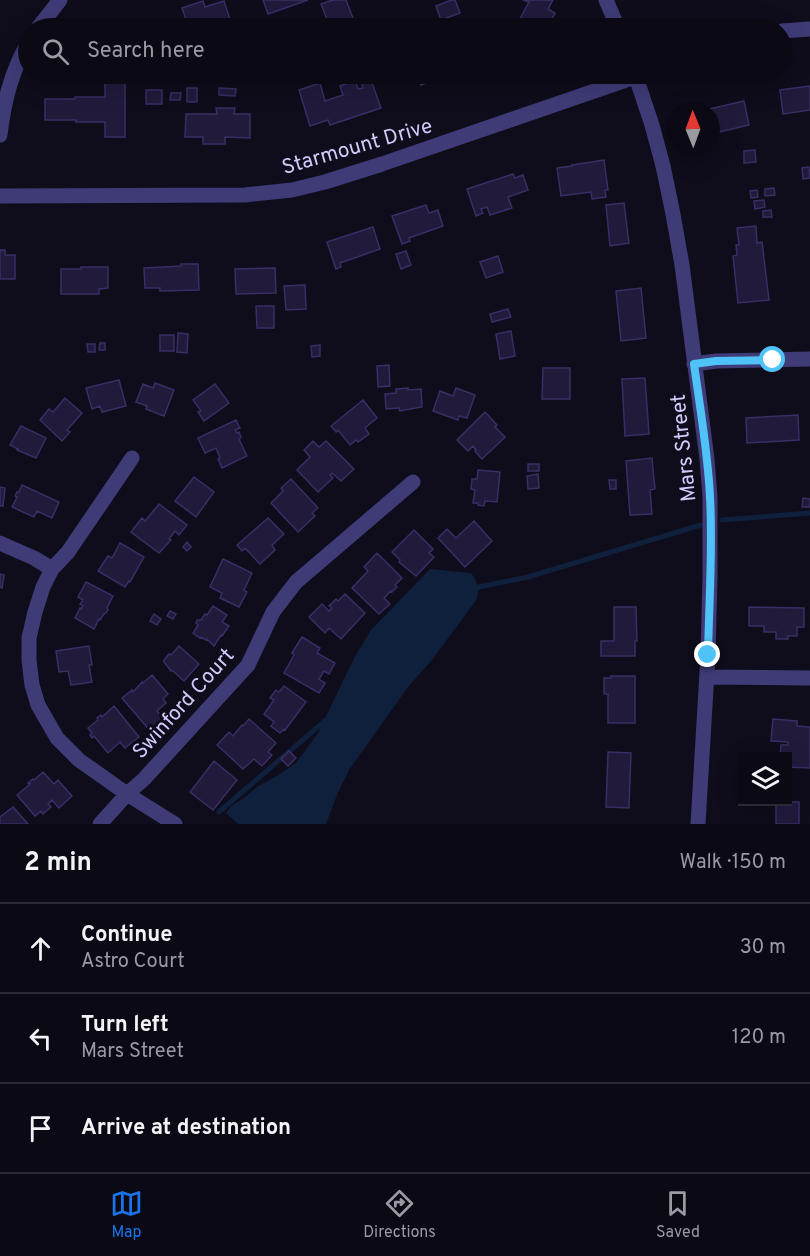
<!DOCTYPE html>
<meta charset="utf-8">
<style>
body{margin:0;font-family:Overpass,sans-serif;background:#14121d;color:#f1f3f6}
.controls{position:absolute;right:18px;bottom:18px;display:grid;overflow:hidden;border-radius:0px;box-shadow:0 6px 24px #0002}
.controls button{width:54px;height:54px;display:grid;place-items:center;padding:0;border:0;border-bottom:2px solid #2b2a34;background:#0b0914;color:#f1f3f6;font:30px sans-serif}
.compass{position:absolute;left:666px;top:102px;width:54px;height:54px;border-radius:50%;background:#0b0914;box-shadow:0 6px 24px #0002;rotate:359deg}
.stop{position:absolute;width:18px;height:18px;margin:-14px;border:4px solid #4fc3f7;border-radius:50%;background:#fff}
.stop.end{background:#4fc3f7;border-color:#fff;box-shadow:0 2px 6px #0008}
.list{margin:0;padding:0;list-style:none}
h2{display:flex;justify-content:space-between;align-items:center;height:78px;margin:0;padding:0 24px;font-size:26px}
h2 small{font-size:20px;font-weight:400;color:#9a9aa0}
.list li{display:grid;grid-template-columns:39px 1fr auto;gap:18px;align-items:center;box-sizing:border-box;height:90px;padding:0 24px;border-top:2px solid #2b2a34}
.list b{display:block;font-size:22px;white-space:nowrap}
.list p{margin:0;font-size:20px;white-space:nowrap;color:#9a9aa0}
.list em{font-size:20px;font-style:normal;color:#9a9aa0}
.icon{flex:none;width:33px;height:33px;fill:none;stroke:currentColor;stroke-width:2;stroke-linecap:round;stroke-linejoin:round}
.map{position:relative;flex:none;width:810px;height:824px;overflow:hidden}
.search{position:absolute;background:#0b0914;box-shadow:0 6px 24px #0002;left:18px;right:18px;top:18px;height:66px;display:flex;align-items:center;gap:15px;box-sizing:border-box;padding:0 21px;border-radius:33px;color:#9a9aa0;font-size:22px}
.sheet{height:348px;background:#0b0914}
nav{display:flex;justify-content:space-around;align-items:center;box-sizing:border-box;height:84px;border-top:2px solid #2b2a34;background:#0b0914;font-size:16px;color:#9a9aa0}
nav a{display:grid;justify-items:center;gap:3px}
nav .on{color:#1a73e8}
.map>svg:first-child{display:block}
</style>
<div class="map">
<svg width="810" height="824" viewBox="0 0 810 824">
<rect width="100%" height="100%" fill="#0f0c1b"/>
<!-- water -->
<path fill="#0f203d" d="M430,569L471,573C478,582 479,588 477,599L432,660L408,687L349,770L337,795L326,824H238L226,813L231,806L244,798L258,786L277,776L296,763L318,733L354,658L371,630Z"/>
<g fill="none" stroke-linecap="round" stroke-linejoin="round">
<!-- stream -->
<path stroke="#0f203d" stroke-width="5" d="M722,520L810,513
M474,591L479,587L528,577L701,525
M219,812L327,719"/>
</g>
<!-- building -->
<path fill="#211a3b" stroke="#392e65" stroke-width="1.5" d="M263,0H308L268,14Z
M333,0H346L353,18L330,27L321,4Z
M452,0H455L460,13L441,20L436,6Z
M523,0H553L548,9L555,13L547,28H515L529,2Z
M203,1L205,7L224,1L231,23L214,28H189L182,8Z
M417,74H452L421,85Z
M105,75H125V137H105V122H76V120H45V99H75V97H105Z
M370,77L381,108L330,125L328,120L310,126L299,90L320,83L325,101L343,95L340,86L355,80L358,89L363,88L361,80Z
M810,86V110L783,114L780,90Z
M187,88H197V102H187Z
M219,88L236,89L235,96L219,95Z
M146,90H162V104H146Z
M171,93H181L180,100H170Z
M744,101L749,125L711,134V111H701Z
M216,108H235L234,114H250V138L225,137V144H203V137H185L186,114H217Z
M755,150L756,162L744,163V151Z
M604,160L608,190H605L606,197L592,199L591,192L561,196L557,168L572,166V165Z
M809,167L810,178L803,179L802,168Z
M513,174L515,178L523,175L528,190L508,197L512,208L490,215L487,207L481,209L483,213L476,216L467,189Z
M774,188L775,195L765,196V189Z
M757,190L758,197L751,198L750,191Z
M764,200L765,207L755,209L754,201Z
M624,203L629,243L610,246L606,205Z
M426,205L429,213L438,210L443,226L409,238L410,241L402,244L392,216Z
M771,210L772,217H763V211Z
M756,226L757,243L762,242L769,300L738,303L733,256L737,255L736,245H739L737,228Z
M373,227L380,249L340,263L341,267L336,269L327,242Z
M0,250H5V255H15V279H0Z
M406,251L411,265L401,269L396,254Z
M498,256L503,272L486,278L480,262Z
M181,264H198L199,290L160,291V288H145L144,268L181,266Z
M81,267H108V288L99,289V294H61V269H81Z
M275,268L276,293L236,294L235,269Z
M305,285L306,309L286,310L284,286Z
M641,288L646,338L621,341L616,291Z
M256,306H274V328H257Z
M508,309L511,317L492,322L490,314Z
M511,331L515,356L500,359L496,334Z
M178,333L188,334L187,353L177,352Z
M160,335H174V351H160Z
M100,343H105V350H99Z
M87,344H95V352H88Z
M320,345V356L312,357L311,346Z
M389,365L390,386L378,387L377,366Z
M543,368H570V399H542Z
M645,378L649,434L625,436L622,379Z
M119,380L126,406L102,412L100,406L92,409L86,388Z
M155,383L174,390L164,416L146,409L147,406L136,402L143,384L153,388Z
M215,384L229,403L204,421L198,412L201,411L193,400Z
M408,388V390L421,389L422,407L400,411L399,408L386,409L385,394L396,393V389Z
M456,388L475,395L467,418L459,416L458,420L433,411L440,391L453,396Z
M65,398L82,413L67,430L70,432L62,441L40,420L49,409L53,412Z
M363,400L377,418L365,428L369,434L358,442L356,440L350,445L338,430L336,432L331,426Z
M485,412L497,425L495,427L505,437L482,459L475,451L476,450L473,446L468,451L457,440Z
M798,415L799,440L747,443L746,418Z
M236,420L240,428L235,430L237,433L239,432L241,437L239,439L247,456L222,468L218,459L220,458L216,448L205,453L198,438Z
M21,426L46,438L36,458L17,450L18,449L10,445Z
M313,441L319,447L326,441L354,469L341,481L332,473L330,475L333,478L318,492L297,470L310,457L304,450Z
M652,458L655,489L650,490L652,514L630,515L626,461Z
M528,464H539V471H528Z
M478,470L500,472L497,502L485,501L484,506L478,505V503H473L475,490L471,489L472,479H477Z
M538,474L539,488L528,489L527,476Z
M194,477L214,492L196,517L175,501Z
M291,479L318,508L312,513L315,516L298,532L271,503L283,491L281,488Z
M609,480H616V489H610Z
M22,485L59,502L52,518L37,511L34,517L12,507L17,497L15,496L17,492H19Z
M0,487L5,488L3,506H0Z
M803,498L810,499V507H802Z
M159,504L187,525L179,535L175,531L169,539L171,540L159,553L131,532L142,518L145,521Z
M268,518L284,534L272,545L275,550L260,564L245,548L242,551L237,545Z
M474,521L492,541L465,567L438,538L447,529L456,538Z
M414,530L433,549L429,553L434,557L416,576L399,562L400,560L392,552Z
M187,542L191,547L187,551L183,547Z
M120,543L144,557L130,582L129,581L125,587L98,571L108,556L112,558Z
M377,553L402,578L395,585L397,587L392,592L391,591L384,598L390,604L379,614L352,588L368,571L364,567Z
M223,559L252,573L244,590L247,592L239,607L220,598L222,593L210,587Z
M0,574L4,575L2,588L0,587Z
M86,582L113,596L107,608L108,610L106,613L104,614L100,620L99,619L94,629L75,618L80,608L81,609L83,606L80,604L83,600L78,597Z
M345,594L365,613L341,639L329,628L325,633L309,617L322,604L329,611L332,608L329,606L336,599L338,601Z
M213,606L227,615L222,622L229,626L222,636L221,635L214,646L207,639L206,640L201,637L200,638L193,633L198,625L196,623L197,620H201L205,614L207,615Z
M614,607H636L637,641H635V656H601V641H614Z
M749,607L804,608V627H797V636H788V639H776V632H764V626H749Z
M170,611L176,614L173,619L167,616Z
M154,614L161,619L157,625L150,621Z
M302,637L320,648L317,653L335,663L329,674L324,671L319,679L325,683L319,693L284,673L294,655L292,653Z
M89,646L92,665H89L92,682L71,685L68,671L59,672L56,651Z
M179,646L199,664L184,681L173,671H171L164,662V660L169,654L171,655Z
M152,675L168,694L163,699L166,703L157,711L165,720L151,732L122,698L132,690L133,692L142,682L143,683Z
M611,676H635V723H608V694H604V678H611Z
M284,686L306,702L285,730L284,729L280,733L271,726L274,722L264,714L274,700L270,698L276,690L279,692Z
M114,706L139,737L125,748L120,742L108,753L94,736L92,738L90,735L92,733L88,728L98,720L97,718L101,715L102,717Z
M249,719L276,743L268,752L272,755L262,766L254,759L243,769L217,745L229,732L233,736L242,725L243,726Z
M773,719L797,721V726L810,727V768L788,767V756H780L781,745H788V742L771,741Z
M289,751L296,758L288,766L281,759Z
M608,752L631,753L629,808L606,807Z
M214,761L237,780L213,810L190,792Z
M43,772L54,784L58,780L72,796L59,808L52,800L48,804L51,807L43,814L41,811L35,816L17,795L30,784L28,783L33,779L34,780Z
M776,802H799V824H776Z
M13,807L28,824H0V817Z"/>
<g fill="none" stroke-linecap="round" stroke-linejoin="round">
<!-- minor -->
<path stroke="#3e3b77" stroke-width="15" d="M606,0L618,28
M38,28L60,0
M782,31L810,29
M635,74L652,125L663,166L673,214L682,265L707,459L710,497V577L708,655L698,824
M0,135C4,102 11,72 28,43
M0,196L245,195L292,190L325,182L382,164L644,74
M694,364L716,361L810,359
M132,458L68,552L52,569L43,587L35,612L29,638V660L32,685L38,705L57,738L79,760L127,794L175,824
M0,543L34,558L52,569
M707,677L810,678
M100,824L127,794L144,779L248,665L273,612L296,582L413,482"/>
</g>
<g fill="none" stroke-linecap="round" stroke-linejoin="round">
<!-- route -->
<path stroke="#4fc3f7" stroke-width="8" d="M708,655C709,602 713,549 710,497C708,453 700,408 694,364L716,361L773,360"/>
</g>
<g text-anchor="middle" stroke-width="6" stroke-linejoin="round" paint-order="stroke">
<!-- street labels -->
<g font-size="21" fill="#d1cbfb" stroke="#0f0c1b">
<text transform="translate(357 146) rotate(-16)" y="7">Starmount Drive</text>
<text transform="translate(683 448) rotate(-96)" y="7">Mars Street</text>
<text transform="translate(183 703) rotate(-48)" y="7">Swinford Court</text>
</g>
</g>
</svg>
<div class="controls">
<button><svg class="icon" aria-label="layers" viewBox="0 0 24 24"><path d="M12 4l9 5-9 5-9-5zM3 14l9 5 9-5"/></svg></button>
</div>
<svg class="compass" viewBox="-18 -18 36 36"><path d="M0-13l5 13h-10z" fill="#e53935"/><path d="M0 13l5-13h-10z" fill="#9a9aa0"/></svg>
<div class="stop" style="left:773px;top:360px"></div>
<div class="stop end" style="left:708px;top:655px"></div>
<div class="search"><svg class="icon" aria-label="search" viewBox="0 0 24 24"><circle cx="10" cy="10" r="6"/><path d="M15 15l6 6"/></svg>Search here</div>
</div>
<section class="sheet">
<h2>2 min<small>Walk · 150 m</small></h2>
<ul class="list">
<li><svg class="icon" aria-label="ahead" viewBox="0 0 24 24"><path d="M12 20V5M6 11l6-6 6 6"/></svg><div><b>Continue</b><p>Astro Court</p></div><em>30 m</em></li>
<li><svg class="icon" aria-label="left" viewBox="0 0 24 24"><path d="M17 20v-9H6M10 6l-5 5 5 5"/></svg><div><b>Turn left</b><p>Mars Street</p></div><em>120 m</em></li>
<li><svg class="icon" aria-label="arrive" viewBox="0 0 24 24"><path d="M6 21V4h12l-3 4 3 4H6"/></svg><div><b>Arrive at destination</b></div></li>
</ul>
</section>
<nav>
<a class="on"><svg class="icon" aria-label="map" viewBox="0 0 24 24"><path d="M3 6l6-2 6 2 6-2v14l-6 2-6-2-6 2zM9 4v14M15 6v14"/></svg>Map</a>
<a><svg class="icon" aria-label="directions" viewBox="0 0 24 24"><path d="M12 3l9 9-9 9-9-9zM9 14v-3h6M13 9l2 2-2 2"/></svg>Directions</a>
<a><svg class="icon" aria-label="saved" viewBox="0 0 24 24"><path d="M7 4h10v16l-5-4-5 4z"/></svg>Saved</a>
</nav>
